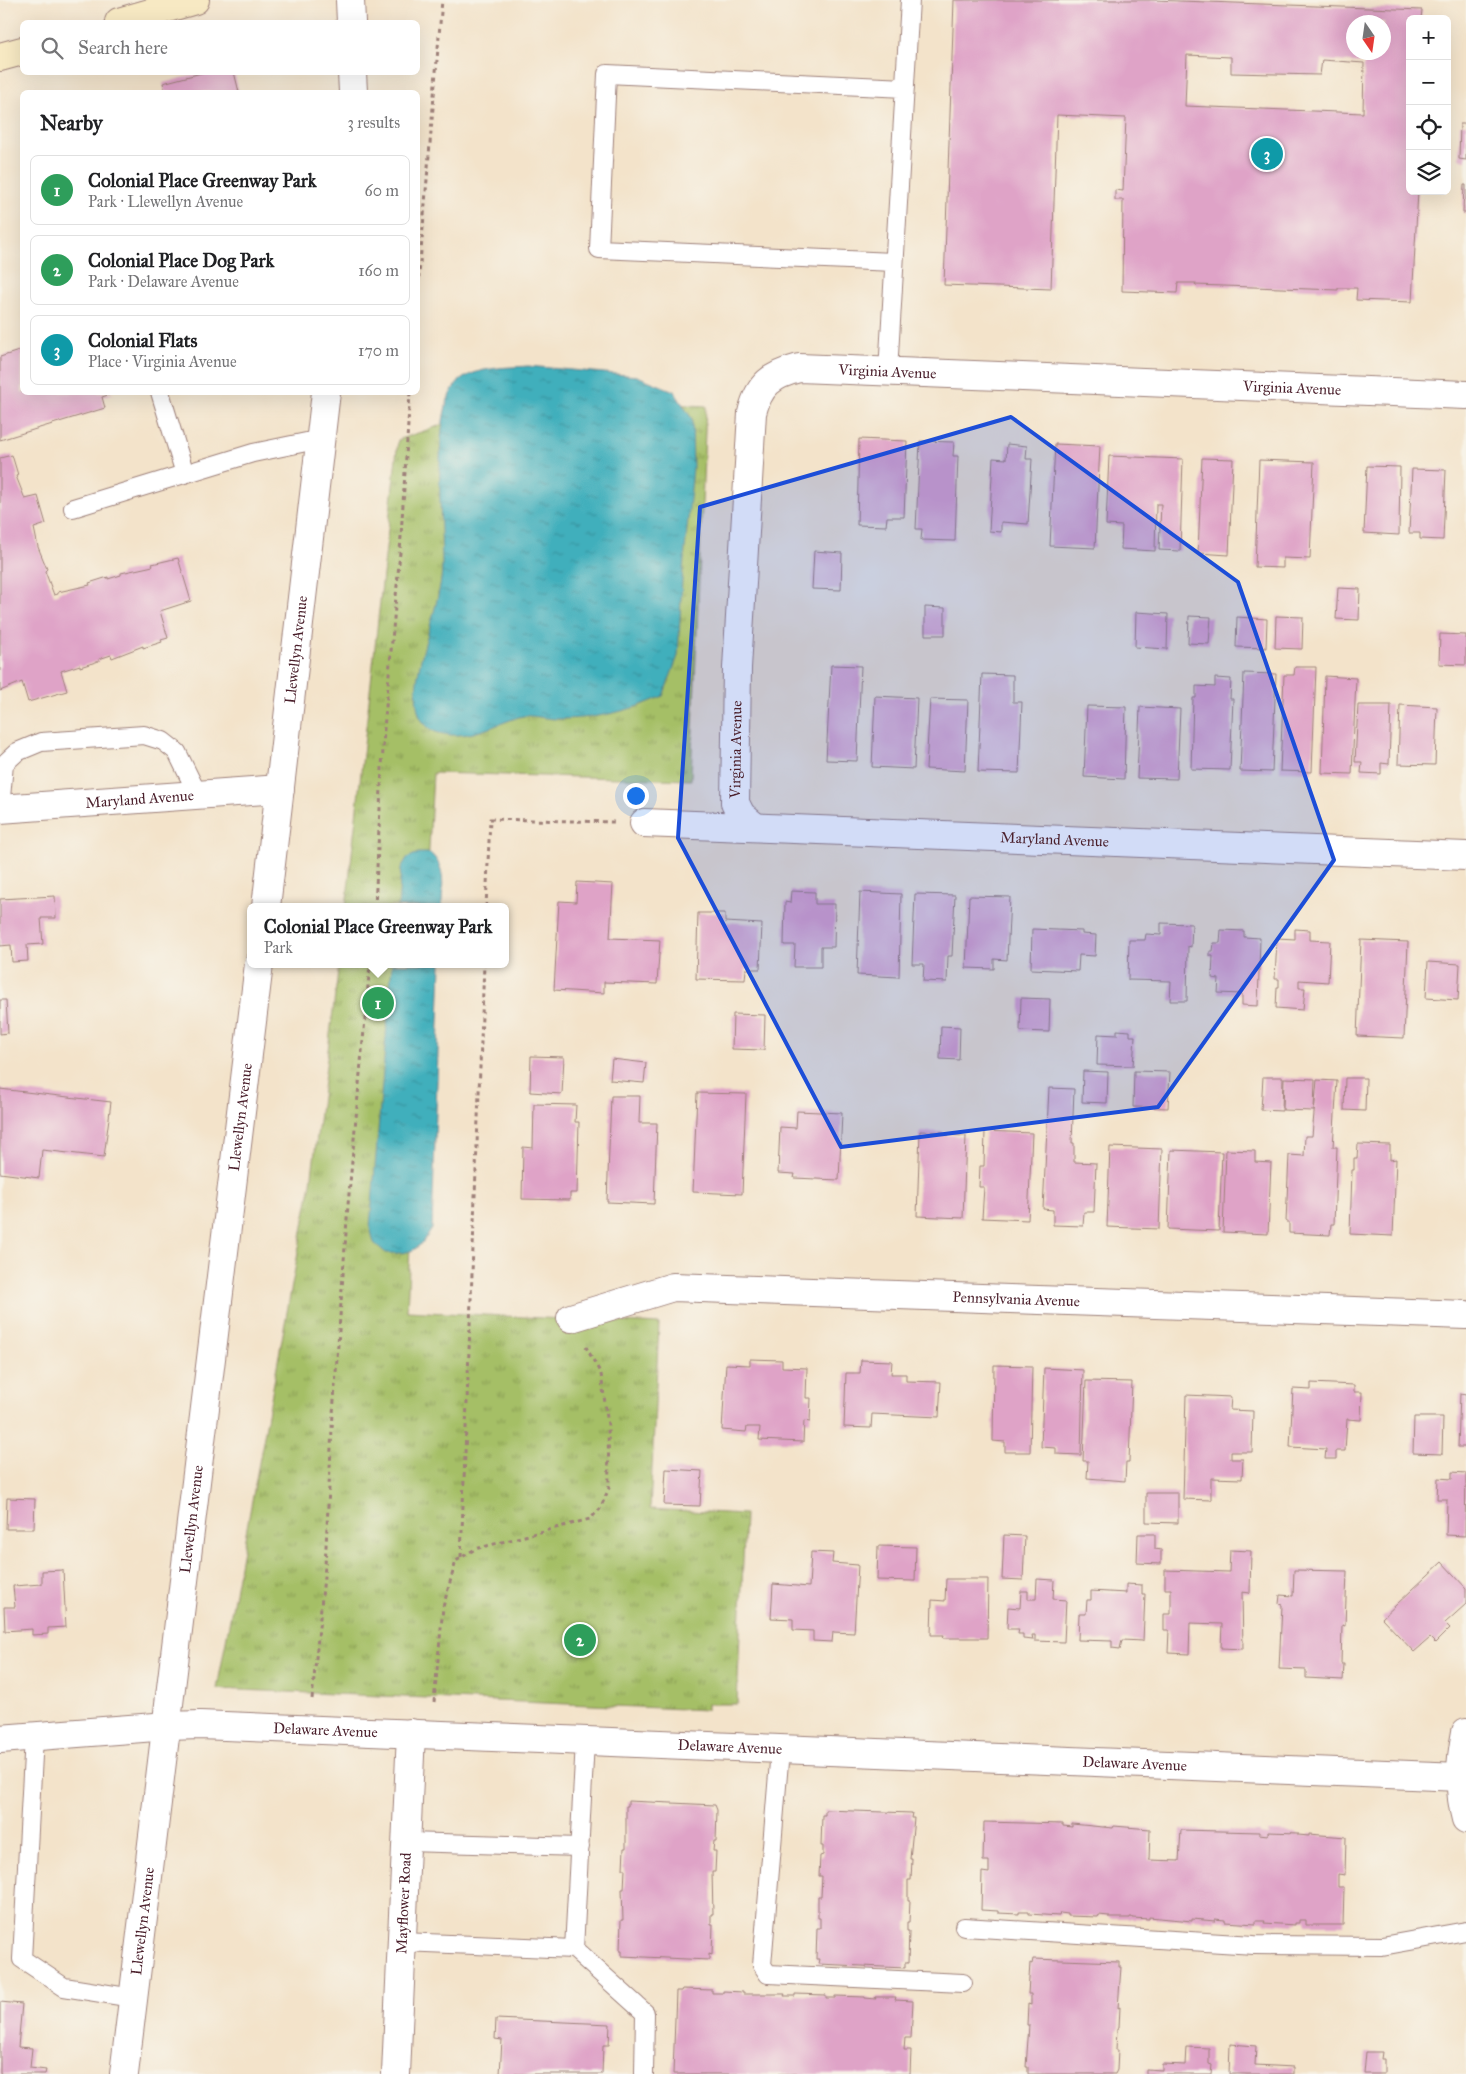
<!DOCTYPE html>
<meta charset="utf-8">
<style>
body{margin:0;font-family:"IM FELL Great Primer",serif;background:#f2f2f2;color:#202124}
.controls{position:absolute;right:15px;top:15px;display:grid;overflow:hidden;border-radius:8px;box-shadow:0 5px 20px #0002}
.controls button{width:45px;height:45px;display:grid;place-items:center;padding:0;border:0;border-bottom:1px solid #e0e0e0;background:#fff;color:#202124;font:25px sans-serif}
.compass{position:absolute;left:1346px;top:15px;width:45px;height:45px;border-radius:50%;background:#fff;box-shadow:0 5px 20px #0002;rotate:167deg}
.you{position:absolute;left:635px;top:795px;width:18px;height:18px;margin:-12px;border:4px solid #fff;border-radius:50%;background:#1a73e8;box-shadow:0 0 0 8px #1a73e833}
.badge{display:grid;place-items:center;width:32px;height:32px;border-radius:50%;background:#0b8043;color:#fff;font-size:16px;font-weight:700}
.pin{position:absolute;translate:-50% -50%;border:2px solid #fff;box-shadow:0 1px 5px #0006}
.popup{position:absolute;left:247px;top:903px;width:262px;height:65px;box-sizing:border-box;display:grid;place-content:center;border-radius:8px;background:#fff;filter:drop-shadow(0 1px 4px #0005);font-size:16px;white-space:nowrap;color:#757577}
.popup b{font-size:19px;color:#202124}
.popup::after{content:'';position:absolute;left:50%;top:100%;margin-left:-10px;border:10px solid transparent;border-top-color:#fff}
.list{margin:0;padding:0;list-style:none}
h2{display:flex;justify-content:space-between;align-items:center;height:65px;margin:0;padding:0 20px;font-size:21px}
h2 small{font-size:16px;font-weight:400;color:#757577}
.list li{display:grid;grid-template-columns:32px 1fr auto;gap:15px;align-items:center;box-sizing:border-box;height:70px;margin:0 10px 10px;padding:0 10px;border:1px solid #e0e0e0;border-radius:8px}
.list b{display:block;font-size:19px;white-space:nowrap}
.list p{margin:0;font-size:16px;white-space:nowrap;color:#757577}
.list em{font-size:16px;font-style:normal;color:#757577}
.icon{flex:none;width:28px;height:28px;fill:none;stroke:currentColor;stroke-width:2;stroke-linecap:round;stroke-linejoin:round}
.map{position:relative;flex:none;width:1466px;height:2074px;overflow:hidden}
.search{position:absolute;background:#fff;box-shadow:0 5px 20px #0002;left:20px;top:20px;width:400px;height:55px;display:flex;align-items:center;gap:12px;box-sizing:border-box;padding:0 18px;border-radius:8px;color:#757577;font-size:19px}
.panel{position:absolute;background:#fff;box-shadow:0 5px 20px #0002;left:20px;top:90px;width:400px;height:305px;border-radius:8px}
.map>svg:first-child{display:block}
</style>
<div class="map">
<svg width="1466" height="2074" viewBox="0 0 1466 2074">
<defs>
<pattern id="grass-tufts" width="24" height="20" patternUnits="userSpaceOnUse" patternTransform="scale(1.25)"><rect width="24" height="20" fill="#a5bf66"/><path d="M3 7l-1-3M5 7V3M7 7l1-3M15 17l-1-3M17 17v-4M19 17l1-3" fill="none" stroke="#889b54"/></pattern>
<pattern id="water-ripples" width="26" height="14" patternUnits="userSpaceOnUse" patternTransform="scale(1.25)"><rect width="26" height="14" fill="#40afbc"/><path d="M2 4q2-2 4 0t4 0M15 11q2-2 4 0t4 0" fill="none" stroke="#388e99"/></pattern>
</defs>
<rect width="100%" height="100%" fill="#f7f3e8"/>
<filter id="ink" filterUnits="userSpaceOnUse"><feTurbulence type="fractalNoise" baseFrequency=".02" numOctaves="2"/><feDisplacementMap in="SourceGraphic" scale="10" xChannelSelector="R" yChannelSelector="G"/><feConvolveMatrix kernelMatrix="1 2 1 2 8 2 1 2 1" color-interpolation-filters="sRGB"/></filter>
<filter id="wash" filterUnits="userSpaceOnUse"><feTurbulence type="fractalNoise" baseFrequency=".0096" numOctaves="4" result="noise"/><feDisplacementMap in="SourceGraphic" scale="20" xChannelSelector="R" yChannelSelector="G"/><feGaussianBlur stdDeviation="1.12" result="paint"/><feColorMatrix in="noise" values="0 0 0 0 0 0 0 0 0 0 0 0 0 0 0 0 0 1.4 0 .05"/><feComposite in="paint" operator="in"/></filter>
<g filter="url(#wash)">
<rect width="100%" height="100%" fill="#f3e3ca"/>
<!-- grass -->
<path fill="url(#grass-tufts)" stroke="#786f48" d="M524,396L706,406L691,780L433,773L426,907H346L398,440Z
M339,964H423L407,1311L659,1324L650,1509L745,1514L737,1704H707V1710L217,1689L311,1183Z"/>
<!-- water -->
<path fill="url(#water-ripples)" stroke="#456774" d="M528,366L637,376L674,391L692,419L693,468L682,580L678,656L663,696C629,712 594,719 557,719C546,719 534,715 523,716C517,717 511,720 505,722C482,731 461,740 436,732C429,729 421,722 419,714C406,675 442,609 442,566C442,525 432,418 454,387C469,366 505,368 528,366Z
M418,853H430C447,867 442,887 442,907H398L401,868L407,858Z
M392,964H441L432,1229C418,1251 412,1254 386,1253L374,1243L370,1227Z"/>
<g id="blocks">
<!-- building -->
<path fill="#dfa3c7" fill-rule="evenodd" d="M954,0H1154L1422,10L1421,19H1410V191H1418L1412,302L1356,300L1357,288H1338V290L1195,285L1196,283H1178L1177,293L1122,291L1123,200H1115V190L1123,191L1126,118L1057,115L1051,289L944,285ZM1354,22H1384V52H1354ZM1187,55L1231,57V73L1320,75L1322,60L1364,63L1363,113L1185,106Z
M205,72H234L239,92H165L163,83Z
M1460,124H1466V160L1459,159Z
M1464,185H1466V213H1463Z
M22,350V392L114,393L102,397L105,408L0,440V357Z
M859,439L907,441L904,517H887L886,526L857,525Z
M920,441L954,442L953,456H958L955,541L921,540L922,529H916Z
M1007,444L1027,446L1026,459H1032L1028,524L1001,522V532L989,531L993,458L1006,459Z
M1055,444L1100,446L1095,548L1050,546Z
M12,455L18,475L16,476L25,499L38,496L46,524L34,528L38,547L47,569L45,571L54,595L58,594V592L90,585L89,583L108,577V579L121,575V573L153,566L152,564L178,558L191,601L160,611L168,638L161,640L162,642L143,648V646L112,658L111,655L99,659V661L80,667V665L61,671L67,691L28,702L22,682L0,691V458Z
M1109,456L1183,459L1180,551L1159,550L1161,504H1156L1155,551L1121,549L1122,526L1106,525Z
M1202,458L1233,459L1229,555L1198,553Z
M1259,460L1314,462L1310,559L1283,558V568L1255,567Z
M1367,466L1400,467L1399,535L1364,533Z
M1412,469L1446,470L1443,540L1420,539V533H1409Z
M814,551L842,553L841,590L812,589Z
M1338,588L1360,589L1359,620L1336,619Z
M925,607L945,608V635H925Z
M1136,612L1168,614L1167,649L1135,647Z
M1189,616L1211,617L1209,644L1188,643Z
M1276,616L1303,617L1302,649L1275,648Z
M1237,617L1267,619L1266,648L1236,647Z
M1440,634L1466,635V665L1439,664Z
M831,665L861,666L857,761L826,760Z
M1295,667H1316L1312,772L1280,771L1284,675H1294Z
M1244,673L1276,674L1272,772L1240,771Z
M982,674L1013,675V702H1022L1019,773L978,772Z
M1325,676L1356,678L1352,774L1322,773Z
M1215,678L1231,679L1230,699H1233L1230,770L1191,769L1193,698H1196V686L1215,687Z
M875,696L917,698L914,769L872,767Z
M930,699L968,700L965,771L926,769Z
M1358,705H1391L1389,764L1381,763V774L1361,773L1362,762H1355Z
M1400,705L1437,707L1435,765L1398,764Z
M1087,706L1126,707L1124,779L1084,777Z
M1140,707L1180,709L1177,779L1137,778Z
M577,882L613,884L610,938L660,940L657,984L604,982V993L554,990L559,901L576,902Z
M791,891L815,892V904H835L834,947H821V967H794L795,945H784L785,902L790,903Z
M860,892L901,894L899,977L857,975Z
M915,894L955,895L952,956H948L947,982L923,981L924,964H912Z
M55,896L56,918H41L43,944L27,945L28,961L12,962L11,945L0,946V899Z
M969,896L1010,897L1007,960L994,959V969L966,968Z
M698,913H725V922L762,924L760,969H746L745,980L696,979Z
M1161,923L1192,924L1191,947L1188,946L1187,1001H1170L1171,981L1128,980L1129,940H1145L1146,934L1161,935Z
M1032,929L1082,931V934L1096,935L1095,956L1079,955L1078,971L1031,969Z
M1295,929L1310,930V940L1330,941L1328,982L1299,980V988H1305L1303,1010L1276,1008L1277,987H1279V979H1275L1277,938L1295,939Z
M1221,930L1244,931V937L1260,938L1258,1006L1242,1005V994L1218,993L1219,979L1212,978L1213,956H1210V951H1213L1214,943H1220Z
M1361,940L1408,942L1404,1038L1357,1036Z
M1428,962L1460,964L1458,1000L1426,998Z
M1021,998L1050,999L1049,1032L1020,1031Z
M0,1000H6L8,1033L0,1034Z
M733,1014L765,1015L764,1050L732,1049Z
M941,1026L960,1027L959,1060L940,1059Z
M1117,1030L1130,1031V1036H1135L1133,1066L1097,1065L1098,1034L1117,1035Z
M531,1056L564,1057L562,1094L530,1092Z
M612,1059L646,1063L644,1083L610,1080Z
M1083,1071L1108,1072L1107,1103L1082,1102Z
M1134,1071L1170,1072L1168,1108L1133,1107Z
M1263,1077H1283L1282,1111L1261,1110Z
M1284,1078L1315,1079L1314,1111L1283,1110Z
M1345,1078H1366L1365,1111L1344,1110Z
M1317,1080L1337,1081L1333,1147H1337L1334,1224H1331L1330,1235L1289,1233V1222H1286L1289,1155L1304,1156L1305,1136H1312Z
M1049,1088L1074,1089L1072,1143H1074V1162L1096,1163L1094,1212H1084L1083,1226L1053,1225V1210L1043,1209Z
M0,1089L111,1102L104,1157L42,1150L39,1178L0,1173Z
M697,1093L746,1094L742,1194L693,1192Z
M611,1096H640L639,1123H657L654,1204L607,1202Z
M534,1104L576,1105L575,1122H579L577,1193H570V1200L522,1199L523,1147L533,1148Z
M797,1111L842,1113L839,1180L794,1178L795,1174L778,1173L780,1127L796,1128Z
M920,1131L944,1132V1135L966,1136L963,1218L917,1216Z
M985,1131L1032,1133L1028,1220L982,1218L984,1187H979L980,1166H984Z
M1358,1144L1390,1145V1160L1396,1159L1393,1236L1350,1234L1352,1170H1354V1158H1357Z
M1110,1147L1162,1149L1159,1229L1107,1227Z
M1171,1150L1222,1152L1219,1231L1168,1229Z
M1226,1150L1255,1151V1162L1271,1163L1268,1234L1223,1232Z
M750,1359L782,1360V1367L807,1368L806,1398H811L810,1422L804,1421L803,1442L759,1440L760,1427H747L746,1432L722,1430L726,1364L750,1365Z
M861,1360L892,1361L891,1374H906V1381L941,1382L939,1417L872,1414L871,1428L844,1427L846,1373H860Z
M994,1365L1032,1366L1030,1452H1005V1442L993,1441Z
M1044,1368L1083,1370L1081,1455L1056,1454V1448L1041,1447Z
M1086,1381L1132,1382L1129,1462H1126L1125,1481L1087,1478L1088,1461H1083Z
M1311,1383L1354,1385V1392H1362L1361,1420L1347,1419L1345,1451H1336V1459H1325L1326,1449L1290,1447L1293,1389L1311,1390Z
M1460,1394L1466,1395V1447H1458Z
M1186,1395L1231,1397L1230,1410L1253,1411L1252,1452H1231V1459H1243L1242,1479L1211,1478V1500L1183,1499Z
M1414,1417H1443L1442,1454L1413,1453Z
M666,1469L702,1471L700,1506L664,1505Z
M1452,1472L1466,1473L1465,1536L1446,1535L1447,1499H1437L1438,1478L1452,1479Z
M1146,1493H1178V1523L1146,1522Z
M7,1498L35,1499L34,1529H6Z
M1138,1534H1155V1549L1161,1550V1564L1137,1563Z
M1004,1535L1025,1536L1023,1580L1002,1579Z
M878,1546L916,1547L915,1581L877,1580Z
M1230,1550L1251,1551L1250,1593L1242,1592L1243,1649L1221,1648L1222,1624L1190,1623L1189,1654L1168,1653L1169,1630H1164V1614H1171V1589H1165V1570L1229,1572Z
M811,1552L833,1553L832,1563L858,1565L854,1633L833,1632L832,1642L813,1641V1631L793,1630V1619L771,1618L773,1584L809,1587Z
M1442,1562L1466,1588V1604L1445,1623L1450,1628L1435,1643L1430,1638L1414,1652L1382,1618Z
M63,1570L66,1627L48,1628V1634L32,1635V1629L5,1631L4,1607H15L13,1586L42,1584V1571Z
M1294,1570L1347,1571L1345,1626L1342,1625L1341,1664H1344L1343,1680L1306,1678V1670L1279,1669L1282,1605L1279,1604L1280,1595L1293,1596Z
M946,1579H988L987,1638H943L944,1635H931L932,1600L945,1601Z
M1037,1579L1054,1580L1053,1599L1066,1600L1064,1642L1035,1641V1635H1032L1033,1640L1023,1639V1634H1018L1019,1629H1007L1008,1607L1020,1608L1021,1591H1028V1599H1036Z
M1126,1584L1142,1585V1594H1145L1143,1641L1122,1640L1120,1649L1112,1648V1641L1078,1640L1079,1614H1086L1087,1600H1091V1591L1126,1593Z
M628,1801L715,1805L717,1810L716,1841H714L713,1851H716L715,1872H712L713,1914H711V1924H713L712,1955L709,1954V1960L622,1956V1951H620L621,1920H623L622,1889H624L625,1869H623L624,1848H626V1806H628Z
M825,1810L912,1813L911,1818H914L910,1859H912L911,1880H908V1901H910L909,1922H907V1931H909L908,1963H905V1968L818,1964L819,1959H816L817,1928H820V1918H818V1897H821L822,1876H819L820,1856L823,1855V1846H821L822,1815H825Z
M984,1822L1063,1824V1826L1072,1827V1824L1113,1828L1114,1826L1150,1829L1149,1860L1179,1861L1181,1830L1259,1832V1834L1268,1835V1832L1298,1833V1835L1309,1836V1834L1346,1837L1345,1875L1338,1874V1887H1344L1343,1925H1306V1920H1299V1923H1295V1925L1264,1923L1265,1921H1256V1924L1225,1922V1920L1215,1919V1921L1192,1919V1921L1149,1917V1919L1132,1918V1917H1130V1918H1109V1916L1099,1915L1098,1917L1068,1916V1914L1060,1913L1059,1916L1029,1914V1912H1019V1914L998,1913V1911L981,1910L982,1872L989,1873V1861H983Z
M1033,1959L1119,1962V1967H1121L1118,2008L1120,2007L1119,2028L1117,2029L1116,2050H1118L1117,2070L1115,2074H1028V2067H1026L1029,2025H1027L1028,2004L1031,2005V1994H1028L1030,1963L1032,1964Z
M682,1989L712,1990V1993H723V1991L743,1992V1994H785L784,1996H795V1994L826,1995V1998H835V1996L865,1997V1998L876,1999L875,1997H896L895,2000L913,2001L911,2038H905L904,2050H911L910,2074H673L676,1991H681Z
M0,2002L22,2004L18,2047L32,2048L30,2068L46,2070L45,2074H0Z
M496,2019L610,2024L609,2045H603L602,2074H500L502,2040L495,2039Z
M1230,2044L1256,2046L1255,2065L1294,2067V2074H1229Z
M1186,2047L1209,2048V2064L1212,2065L1211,2074H1146V2069L1162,2070V2064L1185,2065Z
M1366,2052H1382L1381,2059H1384V2074H1364Z"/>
</g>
</g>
<g filter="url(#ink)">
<use href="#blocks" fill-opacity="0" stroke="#9e817a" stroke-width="1"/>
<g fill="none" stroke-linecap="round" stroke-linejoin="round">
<defs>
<path id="service" d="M894,262L599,249L607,74L905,88
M888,372L910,0
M160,392L185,474
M73,508L253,453L321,439
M0,809L4,764L17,752L41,742L144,735L163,741L177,752L198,795
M34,1737L22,1959L64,1987L133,1998
M780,1750L762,1965L768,1974L963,1983
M407,1842L580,1847
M964,1927L1254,1945L1382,1946L1466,1931
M402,1942L574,1949L585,1741
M574,1949L645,2013L644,2074"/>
<g id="minor">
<path id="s1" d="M0,809L280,789"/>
<path id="s2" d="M644,823L1466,856"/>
<path id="s3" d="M754,826L741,815L735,803L737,668L752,413C759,384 772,375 799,368L1466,395"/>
<path id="s4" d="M571,1318L673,1287L1466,1315"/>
<path d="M1466,1732C1460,1762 1458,1790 1466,1819"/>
<path id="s5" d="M0,1739L168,1726L200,1725L1460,1777"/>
<path id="s6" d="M396,2074L411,1733"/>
</g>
<g id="tertiary">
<path d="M350,0L351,22"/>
<path d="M352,72L353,92"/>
<path id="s7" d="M266,907L326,392"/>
<path id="s8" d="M124,2074L259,964"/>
</g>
<path id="secondary" d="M119,22L195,0
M0,57L22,51"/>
</defs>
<!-- service casing -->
<use href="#service" stroke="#9e817a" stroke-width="20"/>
<!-- minor casing -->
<use href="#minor" stroke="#9e817a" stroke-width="30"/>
<!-- tertiary casing -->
<use href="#tertiary" stroke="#9e817a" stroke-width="30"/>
<!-- secondary casing -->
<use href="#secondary" stroke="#9e817a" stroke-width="30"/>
<!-- path -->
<path stroke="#9e817a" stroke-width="3" stroke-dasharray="4 4" stroke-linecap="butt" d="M418,287L442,0
M375,907L384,729L400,552L410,392
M486,907L490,819L614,822
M461,1557L484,964
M312,1699L325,1566L332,1428L348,1205L370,964
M434,1702L443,1607L456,1561L475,1549L590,1519L600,1509L609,1488L608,1425L601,1374L586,1347"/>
<!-- service -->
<use href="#service" stroke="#fff" stroke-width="18"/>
<!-- minor -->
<use href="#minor" stroke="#fff" stroke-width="28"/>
<!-- tertiary -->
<use href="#tertiary" stroke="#fff" stroke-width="28"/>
<!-- secondary -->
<use href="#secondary" stroke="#f7e9c3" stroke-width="28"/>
</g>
</g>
<!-- marked area -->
<path fill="#1d4ed8" fill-opacity="0.2" stroke="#1d4ed8" stroke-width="4" stroke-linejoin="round" d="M1011,417L1238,582L1334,860L1158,1107L841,1147L678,838L700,507Z"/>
<g text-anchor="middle" stroke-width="4" stroke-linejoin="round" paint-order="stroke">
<!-- street labels -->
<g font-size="15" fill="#4a1f2b" stroke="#f7f3e8">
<text dy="5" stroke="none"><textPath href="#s3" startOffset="579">Virginia Avenue</textPath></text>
<text dy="5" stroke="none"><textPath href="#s3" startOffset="984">Virginia Avenue</textPath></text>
<text dy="5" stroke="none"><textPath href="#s7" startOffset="259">Llewellyn Avenue</textPath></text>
<text dy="5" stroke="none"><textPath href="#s3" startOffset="84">Virginia Avenue</textPath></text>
<text dy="5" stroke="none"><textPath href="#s1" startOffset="140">Maryland Avenue</textPath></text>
<text dy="5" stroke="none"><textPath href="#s2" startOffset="411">Maryland Avenue</textPath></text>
<text dy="5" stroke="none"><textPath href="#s8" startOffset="964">Llewellyn Avenue</textPath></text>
<text dy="5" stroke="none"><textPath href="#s4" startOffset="450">Pennsylvania Avenue</textPath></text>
<text dy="5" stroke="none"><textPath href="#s8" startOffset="559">Llewellyn Avenue</textPath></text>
<text dy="5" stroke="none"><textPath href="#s5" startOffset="326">Delaware Avenue</textPath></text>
<text dy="5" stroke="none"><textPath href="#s5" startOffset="731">Delaware Avenue</textPath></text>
<text dy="5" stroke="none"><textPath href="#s5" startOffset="1136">Delaware Avenue</textPath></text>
<text dy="5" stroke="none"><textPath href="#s6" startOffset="171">Mayflower Road</textPath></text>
<text dy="5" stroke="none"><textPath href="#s8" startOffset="154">Llewellyn Avenue</textPath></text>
</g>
</g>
</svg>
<div class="controls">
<button>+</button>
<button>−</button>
<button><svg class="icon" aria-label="locate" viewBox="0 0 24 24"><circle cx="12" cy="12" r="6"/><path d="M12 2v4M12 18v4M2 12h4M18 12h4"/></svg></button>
<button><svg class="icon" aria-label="layers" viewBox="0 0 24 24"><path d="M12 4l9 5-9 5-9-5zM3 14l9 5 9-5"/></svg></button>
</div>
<svg class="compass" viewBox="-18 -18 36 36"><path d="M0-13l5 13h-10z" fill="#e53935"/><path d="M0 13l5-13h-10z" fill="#757577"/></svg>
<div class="you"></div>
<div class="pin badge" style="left:378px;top:1003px;background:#2e9e5b">1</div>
<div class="popup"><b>Colonial Place Greenway Park</b>Park</div>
<div class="pin badge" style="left:580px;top:1640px;background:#2e9e5b">2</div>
<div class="pin badge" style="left:1267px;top:154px;background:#0f9aa8">3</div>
<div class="search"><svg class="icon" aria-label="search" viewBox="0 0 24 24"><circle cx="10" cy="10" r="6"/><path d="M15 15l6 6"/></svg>Search here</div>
<section class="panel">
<h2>Nearby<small>3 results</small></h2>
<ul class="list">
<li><span class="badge" style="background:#2e9e5b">1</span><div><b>Colonial Place Greenway Park</b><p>Park · Llewellyn Avenue</p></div><em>60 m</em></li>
<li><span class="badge" style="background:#2e9e5b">2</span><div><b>Colonial Place Dog Park</b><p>Park · Delaware Avenue</p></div><em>160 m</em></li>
<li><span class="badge" style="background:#0f9aa8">3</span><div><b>Colonial Flats</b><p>Place · Virginia Avenue</p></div><em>170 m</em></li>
</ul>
</section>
</div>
